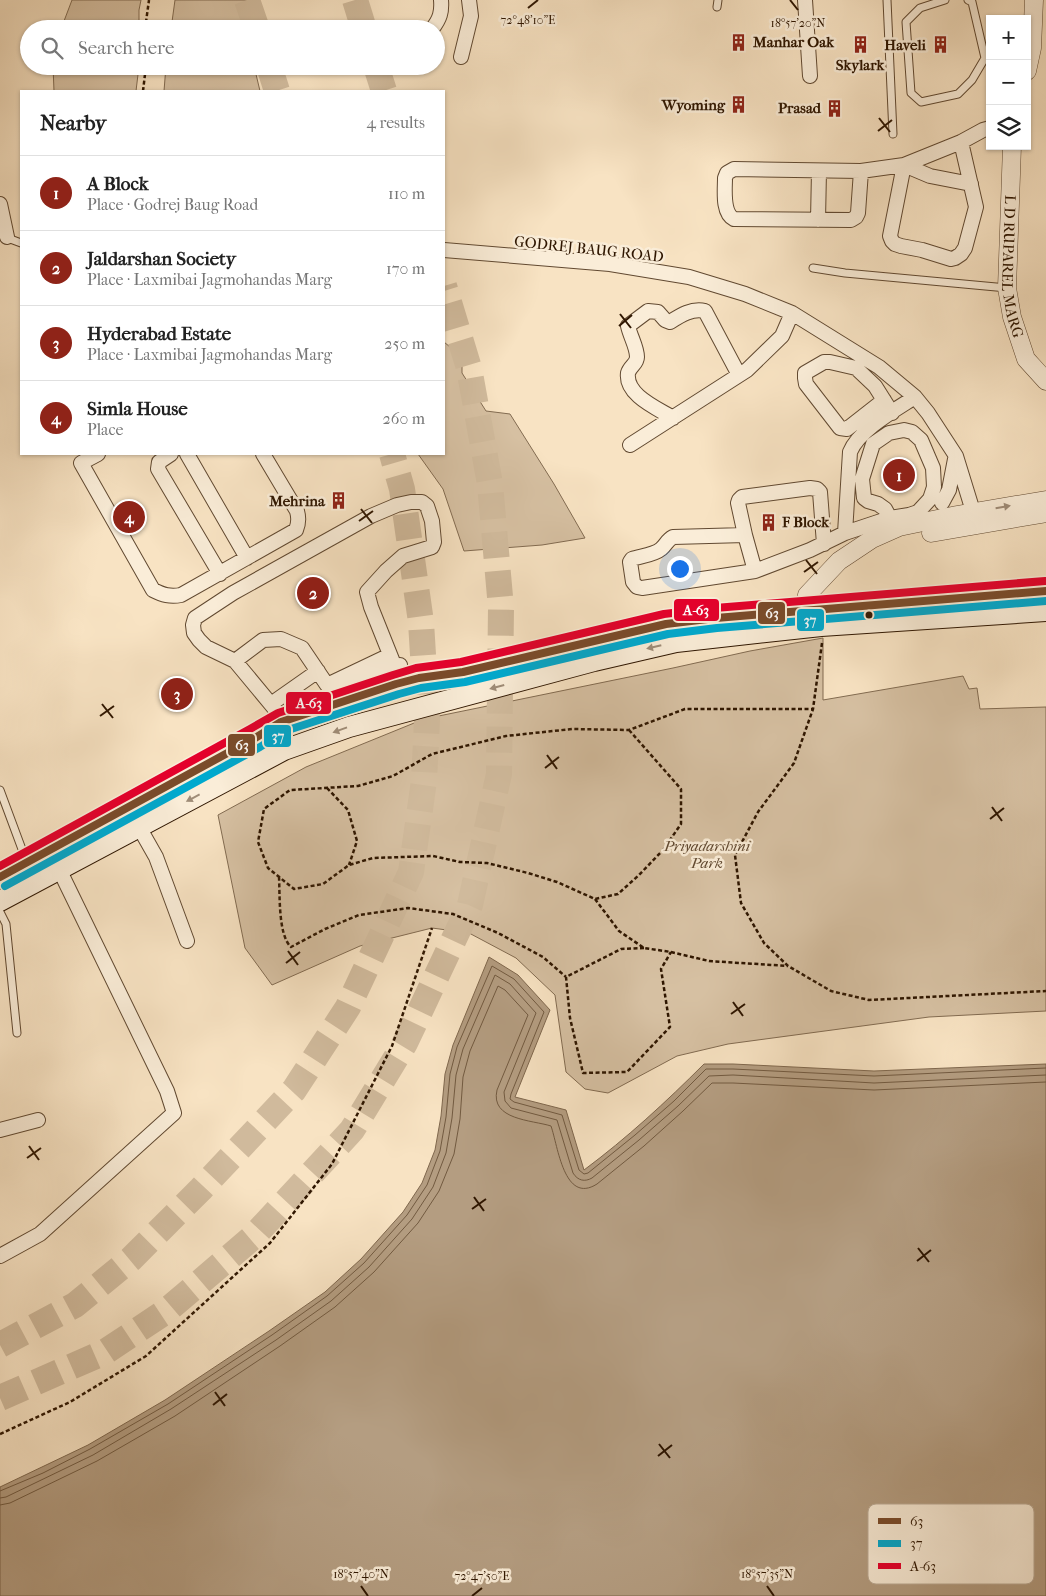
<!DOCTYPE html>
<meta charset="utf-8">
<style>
body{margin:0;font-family:"IM FELL French Canon",serif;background:#f6f6f6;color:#222}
.controls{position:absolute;right:15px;top:15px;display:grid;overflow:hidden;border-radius:0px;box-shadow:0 1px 4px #0004}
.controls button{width:45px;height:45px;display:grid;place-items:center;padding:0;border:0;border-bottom:1px solid #e0e0e0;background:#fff;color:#222;font:25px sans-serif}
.you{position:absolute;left:679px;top:568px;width:18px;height:18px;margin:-12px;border:4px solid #fff;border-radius:50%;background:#1a73e8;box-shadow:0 0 0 8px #1a73e833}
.badge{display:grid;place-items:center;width:32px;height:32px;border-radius:50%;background:#8f2418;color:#fff;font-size:16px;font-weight:700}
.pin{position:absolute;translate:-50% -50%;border:2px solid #fff;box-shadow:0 1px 5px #0006}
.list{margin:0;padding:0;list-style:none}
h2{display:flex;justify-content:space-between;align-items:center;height:65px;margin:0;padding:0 20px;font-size:21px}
h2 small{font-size:16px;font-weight:400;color:#767676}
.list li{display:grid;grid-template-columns:32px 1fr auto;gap:15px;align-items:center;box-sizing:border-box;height:75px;padding:0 20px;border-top:1px solid #e0e0e0}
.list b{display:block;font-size:19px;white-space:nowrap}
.list p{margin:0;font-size:16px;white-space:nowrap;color:#767676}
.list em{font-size:16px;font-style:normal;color:#767676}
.icon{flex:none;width:28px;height:28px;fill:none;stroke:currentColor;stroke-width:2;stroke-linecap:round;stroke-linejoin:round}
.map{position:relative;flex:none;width:1046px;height:1596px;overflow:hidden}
.search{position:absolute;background:#fff;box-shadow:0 1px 4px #0004;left:20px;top:20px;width:425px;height:55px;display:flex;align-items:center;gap:12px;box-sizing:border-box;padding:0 18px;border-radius:28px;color:#767676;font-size:19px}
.panel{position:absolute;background:#fff;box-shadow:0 1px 4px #0004;left:20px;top:90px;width:425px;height:365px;border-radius:0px}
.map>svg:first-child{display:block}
</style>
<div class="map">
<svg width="1046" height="1596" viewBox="0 0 1046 1596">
<rect width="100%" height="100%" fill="#f8e3c3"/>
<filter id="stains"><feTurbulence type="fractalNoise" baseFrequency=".004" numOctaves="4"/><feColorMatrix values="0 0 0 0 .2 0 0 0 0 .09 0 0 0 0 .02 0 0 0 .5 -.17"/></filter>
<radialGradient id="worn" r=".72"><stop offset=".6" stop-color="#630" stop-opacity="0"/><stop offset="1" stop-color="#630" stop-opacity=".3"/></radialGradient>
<!-- green -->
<path fill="#d6c0a2" stroke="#826b51" d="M72,0H141L139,10V29H61Z
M175,0H252L255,29H171Z
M53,66H139L136,91H54Z
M166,66H254L260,91H164Z
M444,342L462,357V373L486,411L510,414L554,484L585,538L542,545L464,551L443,489L418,454H444Z
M823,638V700L963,676L969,689L977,688L980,709L1046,707V1011L929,1017L728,1044L677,1056L608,1093L585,1089L566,1072L555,995L516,958L469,933L432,928L360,946L272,985L245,948L218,815L306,767L424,719L673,668L750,651Z"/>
<!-- water -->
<path fill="#b49d81" stroke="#7f674d" d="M489,957L518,975L550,1010L515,1097L566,1110L584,1170C627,1138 666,1102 704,1064H733L874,1071L1046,1064V1596H0V1487L88,1445L165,1400L269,1331L325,1292L361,1259L403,1212L422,1183L435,1150L441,1116L445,1074L453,1045Z"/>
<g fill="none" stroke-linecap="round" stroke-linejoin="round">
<!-- shore -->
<path stroke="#725a40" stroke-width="1" d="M0,1491L43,1473L90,1449L168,1404L272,1335L327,1296L364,1263L407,1215L427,1185L440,1151L446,1117L450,1074L457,1047L492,966L514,979L544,1012L511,1094L510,1099L514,1102L562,1115L579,1170L584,1174L588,1173L635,1135L674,1101L706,1069H733L874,1076L1046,1068
M0,1498L6,1497L93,1455L171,1409L276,1340L331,1301L369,1267L412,1219L433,1187L446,1153L452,1118L456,1075L463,1049L495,975L510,984L536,1013L504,1092L505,1101L511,1108L557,1120L573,1173C578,1181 585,1182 592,1178L639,1140L678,1106L709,1076L733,1075L874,1083L1046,1075
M0,1505L10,1503L97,1461L175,1416L280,1346L335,1307L374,1272L418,1223L439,1191L454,1154L460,1119L463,1077L470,1051L498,986L505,990L528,1015L497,1090C490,1120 532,1120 551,1126C558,1146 564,1205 597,1184L644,1146L683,1111L712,1083H733L874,1090L1046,1082"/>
<!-- motorway-tunnel -->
<path stroke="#d0ba9c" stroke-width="26" stroke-dasharray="26 13" stroke-linecap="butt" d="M247,0L257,29
M355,0L364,29
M269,66L277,91
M376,66L384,91
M0,1345L75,1305L131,1259L201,1189L294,1090L348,1007L411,872L424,781L427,720L421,622L402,489L392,454
M0,1398L105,1352L165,1312L253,1237L352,1130L405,1043L470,905L499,774L501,608L490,484L469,368L444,286"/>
<defs>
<path id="service" d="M887,0L893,134
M945,0L920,8L906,22L911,93L921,102L958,94L972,80L985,58L972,2L968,0
M717,7L718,0
M5,237L21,243
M813,268L845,273L1007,288
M0,790L26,860
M0,912L6,924L17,1033"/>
<path id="minor" d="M805,0L810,76
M432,29C440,19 442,12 441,0
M461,57L471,16L469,0
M961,142L976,207L965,248L961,254L955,258L951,259L922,250L901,246L895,244L892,241L890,236L904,165L930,176L971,184
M861,171L858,213L856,217L851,220L734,219C722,213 725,190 725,178L727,173L734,169L861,171L904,165L961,142L983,130L990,128
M0,204L7,237
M818,220L819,171
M444,250L610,264L689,277L745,294L792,313L879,367L915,397L928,413L956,456L976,521
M884,400L847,429L840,428L806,384L805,378V373L824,362H830L856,368L875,386L892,413
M673,418C657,408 625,395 628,373C630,366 637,364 637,357C637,347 630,336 628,326L648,311L658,312L665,320L670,322C681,315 692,308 705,311L739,375
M630,445L747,370L782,336L792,313
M98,454L81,463L153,590C163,595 170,597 181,595L296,530C299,523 299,518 297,511L263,454
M171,454L159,462L158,469L220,574
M187,454L247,558
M942,503L949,490L955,459
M845,533L890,518L909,515L918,512L930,499L934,487L933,468L921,440L912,432L904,430L889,433L873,444L862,479L864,498L868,501L878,504L885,509L890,518
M745,535L738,503L739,500L742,497L810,488L817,489L820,492L824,544
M755,571L745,535L673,537C667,540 666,545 661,549C654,555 641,556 632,559L630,562L633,582L637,587L642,588L755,571L810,550L845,533L850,452C859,430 895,410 915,397
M235,661L263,640L281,639L302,648L327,685L390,655
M271,704L318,671
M308,707L316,701L400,665
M281,722L274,708L235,661L206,647L199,640L194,633L193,625L195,618L233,593L371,516L397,505L411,502H422L427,506L432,521L434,542L432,547L403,556L386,571L367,592L371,607L395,667
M139,827L156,857L187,941
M0,1130L38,1120
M0,1256L40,1234L174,1113L167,1091L59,869"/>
<g id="tertiary">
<path d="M1027,71L1032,48L1034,0"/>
<path id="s1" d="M1012,146L1007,288L1012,317L1026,359L1046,381"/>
<path d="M931,533L1046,513"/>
<path d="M807,624L805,605L807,595L839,561L872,539L899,527L957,515L1046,500"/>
</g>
<path id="secondary" d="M0,877L255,738L281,722L396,684L419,678L463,672L666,624L716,618L787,613L1046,591
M0,901L284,750L349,727L594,661L676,642L821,626L1046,611"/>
</defs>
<!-- service casing -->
<use href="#service" stroke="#614931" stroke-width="9"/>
<!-- minor casing -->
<use href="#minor" stroke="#614931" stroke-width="16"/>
<!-- tertiary casing -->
<use href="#tertiary" stroke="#614931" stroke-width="19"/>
<!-- secondary casing -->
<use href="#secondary" stroke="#2f1600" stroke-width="22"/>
<!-- path -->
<path stroke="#2f1600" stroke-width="2.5" stroke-dasharray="4 2.5" stroke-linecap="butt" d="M145,29L149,0
M143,91L146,66
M822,643L813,709L794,763L758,812L735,855L741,903L764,943L788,966L831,991L869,1000L1046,991
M629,730L681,789V824L663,850L639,875L618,894L595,899L557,882L528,873L487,863L460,862L433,856L373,858L349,865L323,884L294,889L268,868L258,842L264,809L290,790L358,786L393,776L432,754L506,736L572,729L629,730L685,709H813
M327,788L348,810L357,841L349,865
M279,877C280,895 278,935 291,947L325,929L359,915L408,908L453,914L498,933L543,957L566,977
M595,899L619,931L644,948L671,952L709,961L788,966
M644,948L621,949L566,977L570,1018L583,1073L627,1072L670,1027L661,969L671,952
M0,1434L70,1402L146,1356L270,1243L332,1164L392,1046L432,928"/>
<!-- service -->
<use href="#service" stroke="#faedd8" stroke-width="7"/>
<!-- minor -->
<use href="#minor" stroke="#faedd8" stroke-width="14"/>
<!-- tertiary -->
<use href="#tertiary" stroke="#faedd8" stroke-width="18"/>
<!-- secondary -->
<use href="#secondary" stroke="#faedd8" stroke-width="20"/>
<defs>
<path id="bus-1" d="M0,877L255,738L281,722L396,684L419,678L463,672L666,624L716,618L1046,591"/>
<path id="bus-2" d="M5,886L260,747L285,731L399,694L421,688L465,682L668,634L717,628L1046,601"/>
<path id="bus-3" d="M0,866L250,729L278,713L393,675L416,668L461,662L664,614L715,608L1045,581"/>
</defs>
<!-- bus-1 casing -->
<use href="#bus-1" stroke="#faedd8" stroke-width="11"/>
<!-- bus-2 casing -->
<use href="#bus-2" stroke="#faedd8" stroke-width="11"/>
<!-- bus-3 casing -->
<use href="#bus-3" stroke="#faedd8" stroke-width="11"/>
<!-- bus-1 -->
<use href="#bus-1" stroke="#7a4b2a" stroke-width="8"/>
<!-- bus-2 -->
<use href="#bus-2" stroke="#00a9ce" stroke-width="8"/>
<!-- bus-3 -->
<use href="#bus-3" stroke="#e4002b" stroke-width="8"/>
</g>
<!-- one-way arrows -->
<defs><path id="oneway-solid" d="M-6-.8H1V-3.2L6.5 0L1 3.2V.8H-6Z" transform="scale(1.25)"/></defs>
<g fill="#9f8c77">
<use href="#oneway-solid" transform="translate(1003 507) rotate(-10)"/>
<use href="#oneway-solid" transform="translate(654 647) rotate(167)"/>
<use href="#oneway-solid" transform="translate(497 687) rotate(165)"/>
<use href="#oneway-solid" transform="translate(340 730) rotate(160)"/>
<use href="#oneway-solid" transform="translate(193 798) rotate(152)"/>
</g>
<!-- ticks -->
<path fill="none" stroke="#2f1600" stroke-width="2" d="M790,0L798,10M528,8L538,0M879,118L890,132M878,131L892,120M620,314L631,328M619,326L632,315M361,509L372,523M359,521L373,511M806,560L817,574M804,572L818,562M102,704L113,718M100,716L114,706M547,755L557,769M545,768L559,757M992,807L1002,821M990,819L1004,808M288,951L298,965M286,963L300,952M733,1002L743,1016M731,1014L745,1004M29,1146L39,1160M27,1158L41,1148M474,1197L484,1211M472,1209L486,1199M918,1248L929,1262M917,1261L931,1250M215,1392L225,1406M213,1405L227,1394M659,1444L670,1458M658,1456L672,1445M361,1586L368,1596M767,1586L774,1596M472,1596L482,1588"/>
<!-- icons -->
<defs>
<symbol id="building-bare" viewBox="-9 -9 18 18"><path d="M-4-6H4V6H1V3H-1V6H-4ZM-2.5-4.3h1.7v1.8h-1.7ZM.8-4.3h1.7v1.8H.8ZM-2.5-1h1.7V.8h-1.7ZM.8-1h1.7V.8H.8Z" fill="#8f2418" stroke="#faedd8" stroke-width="2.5" paint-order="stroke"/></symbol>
</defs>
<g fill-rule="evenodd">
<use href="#building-bare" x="726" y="30" width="25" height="25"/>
<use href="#building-bare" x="848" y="32" width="25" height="25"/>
<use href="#building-bare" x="928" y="32" width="25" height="25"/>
<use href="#building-bare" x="726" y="92" width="25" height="25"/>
<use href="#building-bare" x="822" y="96" width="25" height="25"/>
<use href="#building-bare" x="326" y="488" width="25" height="25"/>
<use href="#building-bare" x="756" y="510" width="25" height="25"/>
</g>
<!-- markers -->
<circle fill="#2f1600" stroke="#faedd8" stroke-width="2" cx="869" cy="615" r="4.5"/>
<g text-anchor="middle" stroke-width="5" stroke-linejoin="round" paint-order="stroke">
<!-- poi labels -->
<g font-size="15" font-weight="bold" fill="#2f1600" stroke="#faedd8" text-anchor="end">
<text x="753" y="47" text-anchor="start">Manhar Oak</text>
<text x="926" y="50">Haveli</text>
<text x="860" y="70" text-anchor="middle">Skylark</text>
<text x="725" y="110">Wyoming</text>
<text x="821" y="113">Prasad</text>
<text x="325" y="506">Mehrina</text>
<text x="782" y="527" text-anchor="start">F Block</text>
</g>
<!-- street labels -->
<g font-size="15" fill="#2f1600" stroke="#faedd8">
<text transform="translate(589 249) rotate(6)" y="5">GODREJ BAUG ROAD</text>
<text dy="5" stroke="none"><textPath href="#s1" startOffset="121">L D RUPAREL MARG</textPath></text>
</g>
<!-- park labels -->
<g font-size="15" font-style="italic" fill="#614931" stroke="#faedd8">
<text x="707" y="851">Priyadarshini<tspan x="707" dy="17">Park</tspan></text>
</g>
</g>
<!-- legend -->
<rect x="868" y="1504" width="166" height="80" rx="8" fill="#faedd8" stroke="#bdac97" stroke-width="1"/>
<rect x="878" y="1518" width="23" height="6" fill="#7a4b2a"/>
<rect x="878" y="1540" width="23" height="7" fill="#00a9ce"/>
<rect x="878" y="1563" width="23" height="6" fill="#e4002b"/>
<g font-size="14" fill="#2f1600">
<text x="910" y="1526">63</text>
<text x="910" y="1548">37</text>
<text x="910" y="1571">A-63</text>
</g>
<g font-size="12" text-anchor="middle" fill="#2f1600" stroke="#faedd8" stroke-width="5" stroke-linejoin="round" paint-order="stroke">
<text x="528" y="24">72°48'10"E</text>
<text x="798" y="27">18°57'20"N</text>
<text x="361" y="1578">18°57'40"N</text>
<text x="767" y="1578">18°57'35"N</text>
<text x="482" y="1580">72°47'50"E</text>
</g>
<g stroke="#faedd8" stroke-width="2">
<rect x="673" y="598" width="47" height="24" rx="5" fill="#e4002b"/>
<rect x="757" y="601" width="29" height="24" rx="5" fill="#7a4b2a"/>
<rect x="796" y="608" width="29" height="24" rx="5" fill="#00a9ce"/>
<rect x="285" y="691" width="47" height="24" rx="5" fill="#e4002b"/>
<rect x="263" y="724" width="29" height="24" rx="5" fill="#00a9ce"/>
<rect x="227" y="733" width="29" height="24" rx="5" fill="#7a4b2a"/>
</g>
<g font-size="14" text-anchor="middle" font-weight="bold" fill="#fff">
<text x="696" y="615">A-63</text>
<text x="772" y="618">63</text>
<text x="810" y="625">37</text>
<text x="309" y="708">A-63</text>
<text x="278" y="741">37</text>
<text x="242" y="750">63</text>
</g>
<rect width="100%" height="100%" filter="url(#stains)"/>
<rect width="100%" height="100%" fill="url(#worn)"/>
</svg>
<div class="controls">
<button>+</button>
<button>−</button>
<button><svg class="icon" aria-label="layers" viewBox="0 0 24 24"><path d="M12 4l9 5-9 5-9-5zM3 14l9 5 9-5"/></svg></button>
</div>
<div class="you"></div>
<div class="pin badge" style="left:899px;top:475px">1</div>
<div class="pin badge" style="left:313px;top:593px">2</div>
<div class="pin badge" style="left:177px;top:694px">3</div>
<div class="pin badge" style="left:129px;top:517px">4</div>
<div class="search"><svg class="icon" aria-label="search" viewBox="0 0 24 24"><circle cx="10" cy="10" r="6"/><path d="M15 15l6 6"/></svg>Search here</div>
<section class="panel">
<h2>Nearby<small>4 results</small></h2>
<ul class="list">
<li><span class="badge">1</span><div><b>A Block</b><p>Place · Godrej Baug Road</p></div><em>110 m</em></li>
<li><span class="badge">2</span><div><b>Jaldarshan Society</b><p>Place · Laxmibai Jagmohandas Marg</p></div><em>170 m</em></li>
<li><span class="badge">3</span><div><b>Hyderabad Estate</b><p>Place · Laxmibai Jagmohandas Marg</p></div><em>250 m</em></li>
<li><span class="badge">4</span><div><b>Simla House</b><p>Place</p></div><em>260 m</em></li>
</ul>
</section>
</div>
